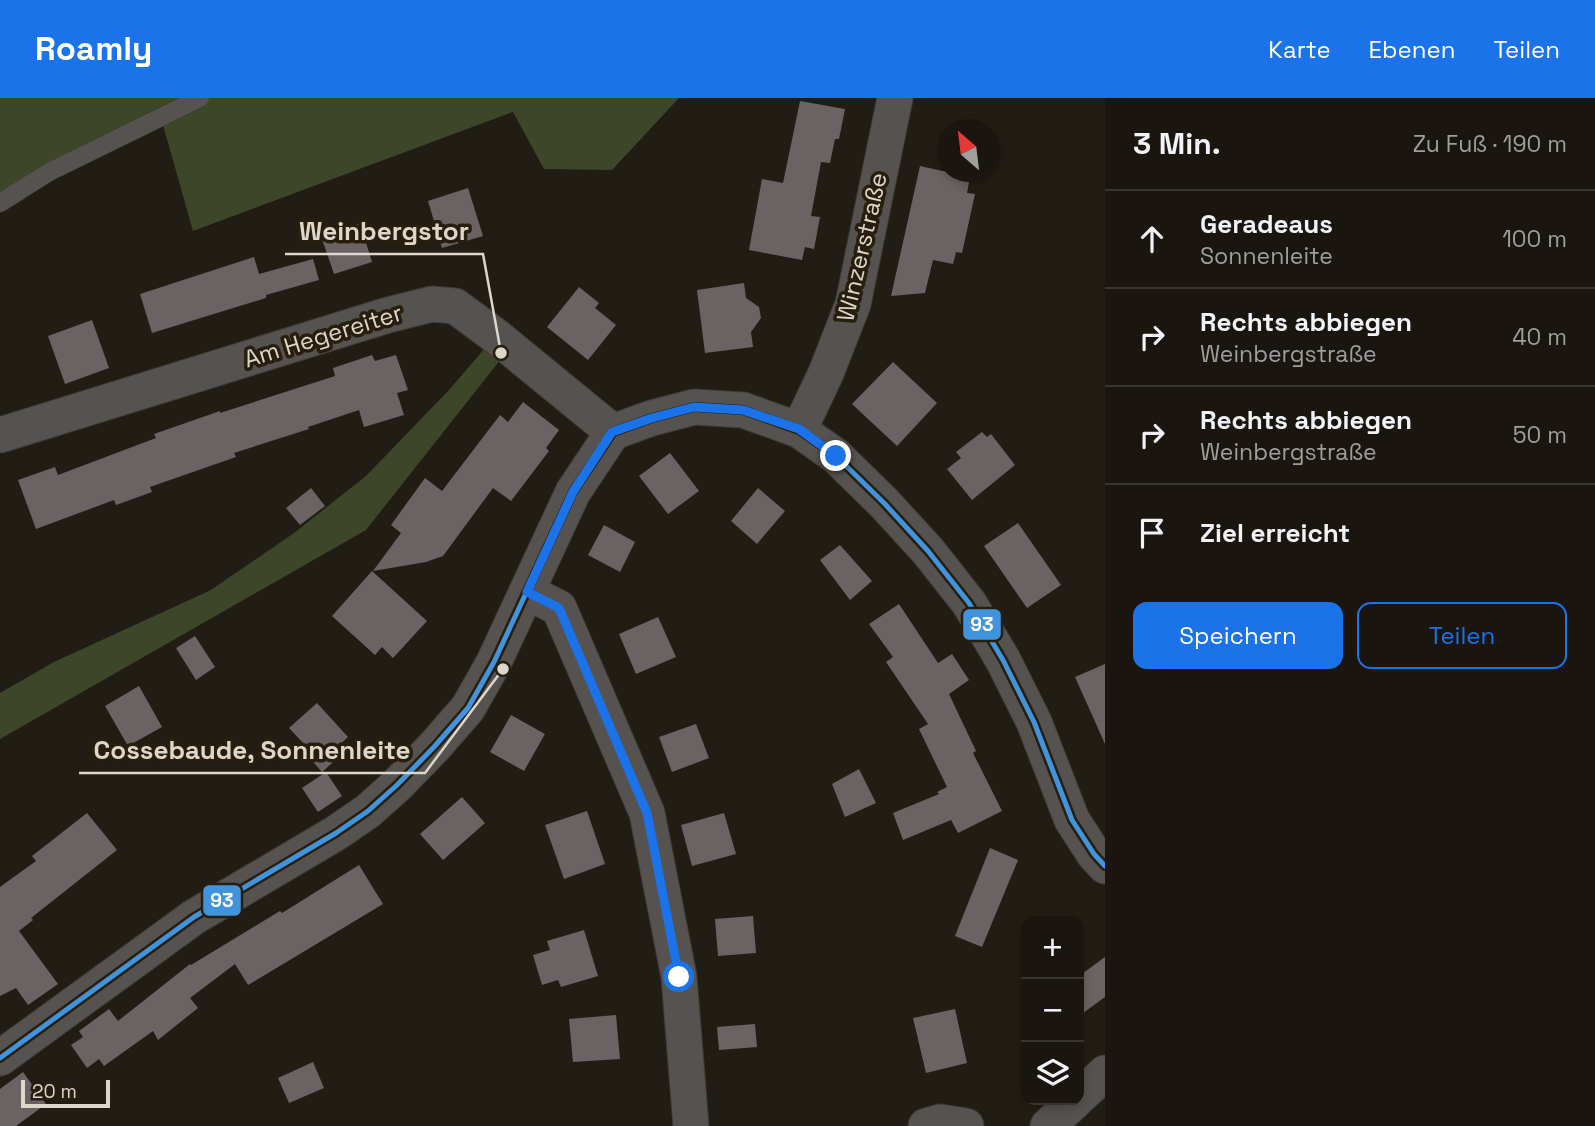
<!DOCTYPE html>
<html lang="de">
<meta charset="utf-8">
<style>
body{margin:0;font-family:"Space Grotesk",sans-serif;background:#27231d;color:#f1f3f6}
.controls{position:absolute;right:21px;bottom:21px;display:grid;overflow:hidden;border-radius:14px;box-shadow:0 4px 10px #0003}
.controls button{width:63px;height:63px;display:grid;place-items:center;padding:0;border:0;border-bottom:2px solid #38352f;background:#1a160f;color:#f1f3f6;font:35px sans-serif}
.compass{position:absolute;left:937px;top:21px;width:63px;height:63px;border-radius:50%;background:#1a160f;box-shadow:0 4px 10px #0003;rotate:332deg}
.scale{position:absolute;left:21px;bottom:18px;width:89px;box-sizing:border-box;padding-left:7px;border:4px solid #dcd6cb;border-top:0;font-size:19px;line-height:24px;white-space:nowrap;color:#dcd6cb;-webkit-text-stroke:5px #281e0e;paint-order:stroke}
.stop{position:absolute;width:21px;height:21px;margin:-16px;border:5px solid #1a73e8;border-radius:50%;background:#fff}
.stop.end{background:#1a73e8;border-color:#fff;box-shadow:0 2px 7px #0008}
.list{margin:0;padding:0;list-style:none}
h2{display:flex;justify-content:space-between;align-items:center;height:91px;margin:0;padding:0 28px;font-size:30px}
h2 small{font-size:23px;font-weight:400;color:#9f9f9e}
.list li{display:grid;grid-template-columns:46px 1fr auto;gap:21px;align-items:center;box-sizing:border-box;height:98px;padding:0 28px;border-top:2px solid #38352f}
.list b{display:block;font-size:26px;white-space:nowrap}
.list p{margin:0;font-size:23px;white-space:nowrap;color:#9f9f9e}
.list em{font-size:23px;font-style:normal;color:#9f9f9e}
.actions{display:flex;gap:14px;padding:21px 28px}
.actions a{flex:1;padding:16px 0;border:2px solid #1a73e8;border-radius:14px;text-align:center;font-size:24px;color:#1a73e8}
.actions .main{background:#1a73e8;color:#fff}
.icon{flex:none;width:38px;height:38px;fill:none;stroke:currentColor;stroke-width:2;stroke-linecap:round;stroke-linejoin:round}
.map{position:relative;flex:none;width:1105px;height:1028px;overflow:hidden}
header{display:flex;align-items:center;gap:42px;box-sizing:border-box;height:98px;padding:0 35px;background:#1a73e8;color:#fff}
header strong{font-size:33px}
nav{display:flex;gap:38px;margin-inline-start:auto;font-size:24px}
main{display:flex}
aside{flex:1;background:#1a160f}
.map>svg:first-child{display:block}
</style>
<header>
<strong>Roamly</strong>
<nav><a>Karte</a><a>Ebenen</a><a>Teilen</a></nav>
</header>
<main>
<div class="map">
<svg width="1105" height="1028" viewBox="0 0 1105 1028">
<rect width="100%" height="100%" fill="#221d14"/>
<!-- green -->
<path fill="#3e4629" d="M0,0H679L612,72L544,71L513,14L193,133L161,20L0,105Z
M486,249L501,261L366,432L0,641V595L54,564L211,492L294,435L366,378L449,292Z"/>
<!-- building -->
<path fill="#6b6263" d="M800,3L845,11L839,41H835L830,65L821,64L811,118L820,119L814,151L805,149L802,162L749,152L762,81L783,85Z
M920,68L970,79L967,95L975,96L962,155L956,154L953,166L933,162L925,195L891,198Z
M468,90L483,138L442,150L428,103Z
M360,125L372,164L334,176L321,138Z
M254,159L259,176L313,161L319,182L266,197V200L152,235L140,196Z
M744,185L746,200L759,209L761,220L751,234L753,249L705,255L697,192Z
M579,189L599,205L595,210L616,227L588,262L547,229Z
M92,222L109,270L65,286L48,238Z
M372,257L375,263L396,257L408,292L397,295L404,317L364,329L359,312L308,329L309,331L234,355L236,359L150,389L152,394L116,407L114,402L36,431L18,382L55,369L58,377L156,340L154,336L220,313V315L335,278L333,270Z
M893,264L937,305L897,348L852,306Z
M523,304L559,332L546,350L549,353L511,403L493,390L443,458L426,464L373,473L401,435L391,427L425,380L442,393L500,317L508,324Z
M982,334L987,339L991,336L1015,367L972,402L947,371L961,360L956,354Z
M670,355L699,393L668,416L639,378Z
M311,390L325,408L300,427L286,410Z
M758,390L785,413L757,446L731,423Z
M1018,425L1061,487L1027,510L984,448Z
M604,427L635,444L620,474L588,457Z
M840,447L872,483L850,502L820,462Z
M372,473L427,523L393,560L382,549L375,557L332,518Z
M899,506L938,565L952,556L969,582L949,596L976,653L973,655L1002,713L958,735L951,722L903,742L893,715L939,696L937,694L947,689L919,631L928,626L886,564L893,559L869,526Z
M658,519L676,559L636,576L619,536Z
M195,538L215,569L196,582L176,550Z
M1105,566V646L1075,579Z
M139,588L162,629L128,648L105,608Z
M317,605L348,639L333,653L339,659L322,674L302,651L306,648L289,630Z
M511,617L545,636L524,673L490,654Z
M696,626L709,660L672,674L659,639Z
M859,671L876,705L845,719L832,686Z
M326,674L342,698L318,714L302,690Z
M462,699L485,725L443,762L420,736Z
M587,713L605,766L564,781L545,727Z
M87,715L117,752L31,820L33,822L19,833L58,886L28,907L16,890L0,898V789L36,763L32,758Z
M724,715L736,756L692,768L681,727Z
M990,750L1018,762L982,849L955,838Z
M359,767L383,806L248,887L235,866L190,900L198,910L158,942L153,933L104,968L99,961L87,970L71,947L83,939L79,933L109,911L118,923L190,866L191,867L280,813L282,815Z
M753,818L756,855L718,858L715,821Z
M584,832L598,878L561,889L558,882L542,887L533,857L550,852L547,843Z
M1105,859V899L1079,918V878Z
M955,911L967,965L926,975L913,920Z
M616,917L620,961L573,964L569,921Z
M755,926L757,949L719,952L717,929Z
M313,964L324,990L289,1005L278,980Z
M23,974L46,1006L16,1028H0V991Z"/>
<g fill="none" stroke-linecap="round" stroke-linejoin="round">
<defs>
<path id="service" d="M0,105L49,74L200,0"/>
<path id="minor" d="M799,332L826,275L853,206L895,0
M0,337L388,217L432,206L455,208L497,239L613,334
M527,494L559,510L647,715L679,879L691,1028
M0,960L194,819L336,735L368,713L397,687L434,649L468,610L494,564L573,394L613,334L652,320L694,309L743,312L799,332L836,358L884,405L928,453L969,505L1003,562L1034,624L1072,722L1094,756L1105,768
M1079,999L1105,975
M926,1028L940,1024L966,1028
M1048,1028L1076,1002"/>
</defs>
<!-- service casing -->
<use href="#service" stroke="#3f3a32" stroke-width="19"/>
<!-- minor casing -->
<use href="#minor" stroke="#3f3a32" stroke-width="37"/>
<!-- service -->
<use href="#service" stroke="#555250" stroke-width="18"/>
<!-- minor -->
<use href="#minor" stroke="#555250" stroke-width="35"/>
<defs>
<path id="bus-1" d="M0,960L194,819L336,735L368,713L397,687L434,649L468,610L494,564L573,394L613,334L652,320L694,309L743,312L799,332L836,358L884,405L928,453L969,505L1003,562L1034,624L1072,722L1094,756L1105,768"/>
</defs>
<!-- bus-1 casing -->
<use href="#bus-1" stroke="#281e0e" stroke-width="10"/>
<!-- bus-1 -->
<use href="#bus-1" stroke="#4094de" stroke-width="5"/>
</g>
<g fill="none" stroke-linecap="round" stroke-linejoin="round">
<!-- route -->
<path stroke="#1a73e8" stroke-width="9" d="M679,879L647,715L559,510L527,494L573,394L612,334L652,320L694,309L743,312L799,331L836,358"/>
</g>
<g text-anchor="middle" stroke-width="7" stroke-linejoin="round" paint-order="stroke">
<!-- street labels -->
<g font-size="24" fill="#dcd6cb" stroke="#281e0e">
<text transform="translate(862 149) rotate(-77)" y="8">Winzerstraße</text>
<text transform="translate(323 238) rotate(-17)" y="8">Am Hegereiter</text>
</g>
</g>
<!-- callouts -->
<path fill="none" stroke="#dcd6cb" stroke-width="2.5" d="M501 255L483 156H285M503 571L425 675H79"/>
<g fill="#dcd6cb" stroke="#281e0e" stroke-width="2.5">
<circle cx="501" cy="255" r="7"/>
<circle cx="503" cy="571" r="7"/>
</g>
<g font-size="26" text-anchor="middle" font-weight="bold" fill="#dcd6cb" stroke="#281e0e" stroke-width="7" stroke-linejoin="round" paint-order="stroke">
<text x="384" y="142">Weinbergstor</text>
<text x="252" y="661">Cossebaude, Sonnenleite</text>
</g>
<g stroke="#281e0e" stroke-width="2.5">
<rect x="962" y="510" width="40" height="33" rx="7" fill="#4094de"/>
<rect x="202" y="786" width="40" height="33" rx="7" fill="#4094de"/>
</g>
<g font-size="19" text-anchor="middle" font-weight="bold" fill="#fff">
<text x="982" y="533">93</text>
<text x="222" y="809">93</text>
</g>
</svg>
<div class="controls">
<button>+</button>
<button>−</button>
<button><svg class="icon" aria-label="layers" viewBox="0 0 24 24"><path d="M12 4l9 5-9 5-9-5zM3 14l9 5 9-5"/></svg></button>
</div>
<svg class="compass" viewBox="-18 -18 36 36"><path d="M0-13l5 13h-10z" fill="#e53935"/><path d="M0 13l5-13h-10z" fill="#9f9f9e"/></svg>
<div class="scale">20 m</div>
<div class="stop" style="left:679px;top:879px"></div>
<div class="stop end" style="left:836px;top:358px"></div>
</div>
<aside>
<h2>3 Min.<small>Zu Fuß · 190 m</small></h2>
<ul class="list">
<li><svg class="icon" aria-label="ahead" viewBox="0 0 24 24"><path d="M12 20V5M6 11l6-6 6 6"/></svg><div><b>Geradeaus</b><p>Sonnenleite</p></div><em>100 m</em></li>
<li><svg class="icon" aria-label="right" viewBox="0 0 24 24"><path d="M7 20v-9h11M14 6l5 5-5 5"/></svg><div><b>Rechts abbiegen</b><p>Weinbergstraße</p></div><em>40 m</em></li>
<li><svg class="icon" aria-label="right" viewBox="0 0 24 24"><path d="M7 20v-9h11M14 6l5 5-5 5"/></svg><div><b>Rechts abbiegen</b><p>Weinbergstraße</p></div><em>50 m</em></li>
<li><svg class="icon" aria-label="arrive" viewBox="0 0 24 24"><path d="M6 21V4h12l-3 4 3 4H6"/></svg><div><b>Ziel erreicht</b></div></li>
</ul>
<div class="actions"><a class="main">Speichern</a><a>Teilen</a></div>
</aside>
</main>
